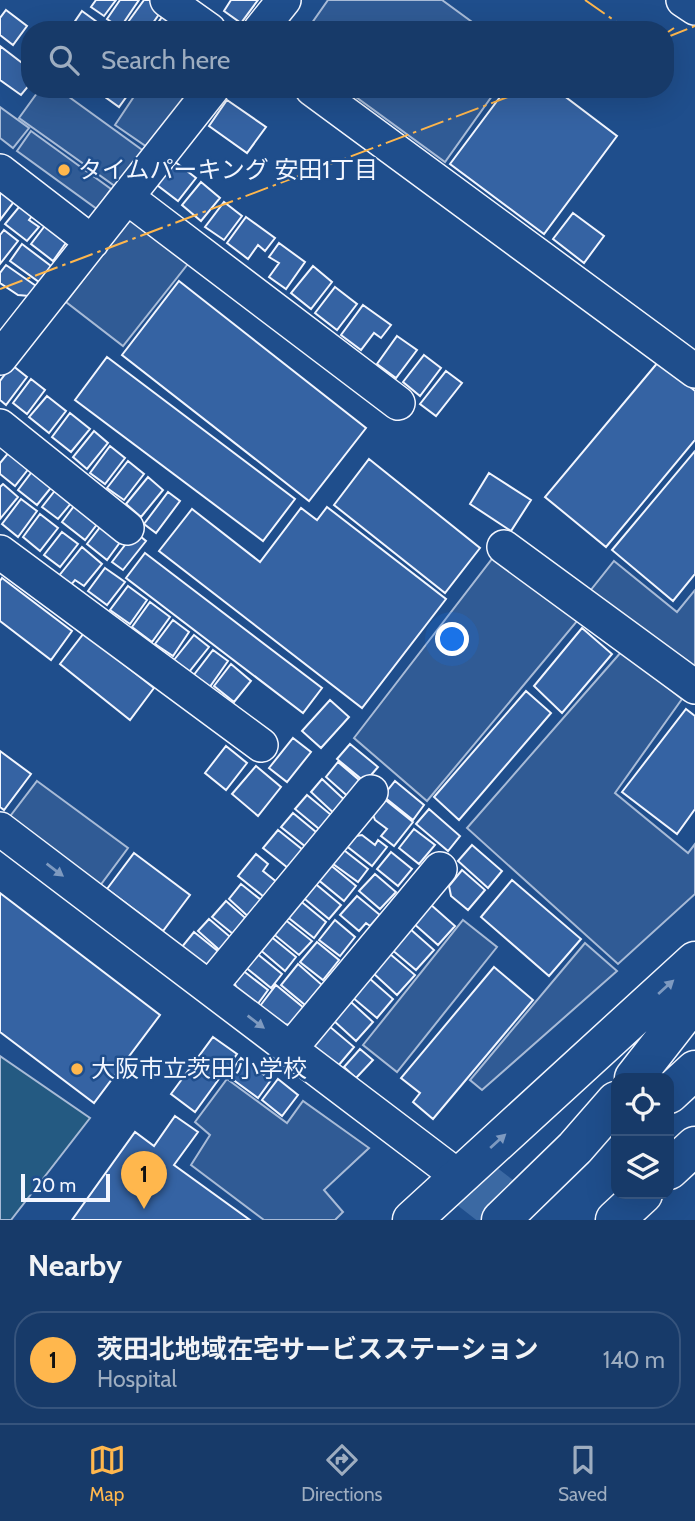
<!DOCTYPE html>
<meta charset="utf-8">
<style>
body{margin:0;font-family:Cabin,"Noto Sans JP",sans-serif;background:#20416f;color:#f1f3f6}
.controls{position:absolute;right:21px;bottom:21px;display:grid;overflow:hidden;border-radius:14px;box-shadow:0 7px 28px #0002}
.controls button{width:63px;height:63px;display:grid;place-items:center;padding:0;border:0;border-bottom:2px solid #36547d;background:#173a69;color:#f1f3f6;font:35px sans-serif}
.scale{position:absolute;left:21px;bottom:18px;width:89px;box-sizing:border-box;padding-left:7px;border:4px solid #f2f6ff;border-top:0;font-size:19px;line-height:24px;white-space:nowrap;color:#f2f6ff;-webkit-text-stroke:5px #1f4e8c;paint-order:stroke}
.you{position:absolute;left:453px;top:640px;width:24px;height:24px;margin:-18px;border:5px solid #fff;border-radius:50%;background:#1a73e8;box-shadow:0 0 0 10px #1a73e833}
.badge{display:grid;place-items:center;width:46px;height:46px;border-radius:50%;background:#ffb74d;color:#111;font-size:23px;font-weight:700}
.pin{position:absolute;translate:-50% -58px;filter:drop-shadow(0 2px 4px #0008)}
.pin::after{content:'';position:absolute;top:37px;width:24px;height:21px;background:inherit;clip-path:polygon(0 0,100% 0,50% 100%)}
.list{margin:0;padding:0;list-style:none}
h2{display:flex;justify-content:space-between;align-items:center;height:91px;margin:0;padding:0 28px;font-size:30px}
h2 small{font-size:23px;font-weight:400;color:#9eadc0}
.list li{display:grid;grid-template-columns:46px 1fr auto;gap:21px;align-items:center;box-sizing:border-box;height:98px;margin:0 14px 14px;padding:0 14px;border:2px solid #36547d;border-radius:28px}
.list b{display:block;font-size:26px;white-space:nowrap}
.list p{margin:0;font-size:23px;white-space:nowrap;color:#9eadc0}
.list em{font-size:23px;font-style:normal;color:#9eadc0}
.icon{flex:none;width:38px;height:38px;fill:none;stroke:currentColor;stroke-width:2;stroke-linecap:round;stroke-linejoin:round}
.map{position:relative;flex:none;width:695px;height:1220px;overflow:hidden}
.search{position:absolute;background:#173a69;box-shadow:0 7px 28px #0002;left:21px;right:21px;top:21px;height:77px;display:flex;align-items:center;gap:18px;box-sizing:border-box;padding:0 24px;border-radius:28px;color:#9eadc0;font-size:26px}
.sheet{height:203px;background:#173a69}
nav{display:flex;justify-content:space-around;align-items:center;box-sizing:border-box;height:98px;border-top:2px solid #36547d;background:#173a69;font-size:19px;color:#9eadc0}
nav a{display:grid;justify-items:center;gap:4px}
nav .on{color:#ffb74d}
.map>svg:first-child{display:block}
</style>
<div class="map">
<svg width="695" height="1220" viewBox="0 0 695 1220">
<rect width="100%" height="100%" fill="#1f4e8c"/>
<!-- green -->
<path fill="#245a82" stroke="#a8bbd7" stroke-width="2" d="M0,1056L90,1118L11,1220H0Z"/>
<!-- parking -->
<path fill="#305b95" stroke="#a8bbd7" stroke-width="2" d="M328,0H442L483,30H307Z
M40,89H58L145,152L119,189L19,118Z
M139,89L188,91L150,149L115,125Z
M345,89H497L445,162Z
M0,107L29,128L13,148L0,138Z
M31,131L111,189L97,209L17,151Z
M133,215L191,260L123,346L66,302Z
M495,555L578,620L427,801L354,738Z
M614,561L677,612L695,590V674L590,591Z
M622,651L682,699L615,793L688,853L695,844V894L618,964L467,828Z
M37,781L128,848L99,887L8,819Z
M463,920L497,947L397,1072L363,1045Z
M585,943L617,971L482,1090L470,1080Z
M227,1079L287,1123L303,1101L369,1148L324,1190L343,1212L335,1220H264L191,1165L210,1135L195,1122Z"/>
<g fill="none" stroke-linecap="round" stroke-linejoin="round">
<!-- river -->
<path stroke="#3b69a3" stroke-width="54" d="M474,1184L501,1205"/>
</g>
<!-- building -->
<path fill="#3563a3" stroke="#f2f6ff" stroke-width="2" d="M96,0H116L104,16L91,7Z
M120,0H139L120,28L107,19Z
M144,0H149L162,10L148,30L123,29Z
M231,0H258L241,23L224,11Z
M6,10L27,26L13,45L0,35V18Z
M82,11L108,30H69Z
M164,14L180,26L178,30H153Z
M0,46L30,69V84L21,95L0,80Z
M94,89H132L119,107Z
M506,89H555L617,136L544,234L450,164Z
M227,100L266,127L247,153L209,126Z
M174,161L196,178L178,201L157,185Z
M201,182L220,198L201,221L182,205Z
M0,187L16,199L0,220Z
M24,201L36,211L29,220L39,227L27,241L5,224Z
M224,202L242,216L224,240L205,227Z
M573,213L604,236L584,263L553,239Z
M246,217L275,238L265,251L258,245L248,259L227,243Z
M50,219L68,240L53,261L31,244Z
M4,230L18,241L0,264V235Z
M279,243L305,262L286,289L269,277L279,263L269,257Z
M22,244L51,266L39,282L10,261Z
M6,265L36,286L29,296L18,295L0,283V273Z
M313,266L332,282L311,309L291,293Z
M179,281L366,428L309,501L122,355Z
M335,287L357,304L337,330L315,313Z
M363,305L391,325L381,338L374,333L361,350L341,335Z
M397,336L417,350L396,378L377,364Z
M424,355L441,368L420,396L403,382Z
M107,357L295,499L263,541L75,400Z
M659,361L695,391V440L606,547L545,497Z
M12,365L27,377L6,405L0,400V381Z
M446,371L462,383L436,416L420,404Z
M31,379L45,390L27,414L13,403Z
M47,396L66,411L49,433L29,417Z
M70,413L90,429L71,452L52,437Z
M94,431L108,443L87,469L73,457Z
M110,446L125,458L105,484L90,473Z
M10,451L30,467L15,486L0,474V463Z
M695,451V574L673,601L612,550Z
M369,459L480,548L445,593L334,505Z
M128,461L144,474L124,500L107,488Z
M34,469L54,484L37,505L18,490Z
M489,473L531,500L511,531L470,504Z
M148,477L163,490L141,517L126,504Z
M61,483L77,496L58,519L42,507Z
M3,484L18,497L0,519V487Z
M168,492L180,501L156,533L144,524Z
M21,499L37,511L18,537L2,524Z
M77,502L101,519L85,540L62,522Z
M327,507L446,599L362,708L159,551L192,509L260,562L301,508L317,520Z
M40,514L58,528L40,551L23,537Z
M101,526L121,541L107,560L87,544Z
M62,532L78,544L60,567L44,555Z
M135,532L146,541L123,570L112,562Z
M82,547L102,564L84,586L75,580L70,586L58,577Z
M145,553L322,688L303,713L126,578Z
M105,568L125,582L107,605L88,591Z
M2,578L72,631L51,660L0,621V581Z
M128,586L147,600L130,624L110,610Z
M150,602L170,617L152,642L132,627Z
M173,620L189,632L173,656L155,644Z
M582,628L612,654L562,713L534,686Z
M84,633L154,688L130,720L60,664Z
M194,635L209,647L189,672L174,660Z
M213,650L228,661L209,688L193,676Z
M231,664L251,681L234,702L214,686Z
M526,691L551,713L459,820L434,797Z
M330,700L349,717L321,748L302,731Z
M686,709L695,716V809L677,834L622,792Z
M293,738L311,752L287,782L269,768Z
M350,744L378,767L365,782L337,759Z
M226,746L247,763L226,790L205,773Z
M0,751L31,774L4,810L0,807Z
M338,762L365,785L352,800L326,777Z
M256,766L281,787L258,816L232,794Z
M322,779L350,805L339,818L311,792Z
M395,781L424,805L413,820L383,796Z
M307,795L336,819L324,833L295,809Z
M383,798L413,822L394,846L381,836L387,829L375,820L372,812Z
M429,809L460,836L448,851L416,824Z
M293,813L322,837L311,851L281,827Z
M414,829L435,845L419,864L399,848Z
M278,830L308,854L288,868L263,848Z
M362,835L375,845L378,840L387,847L372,866L344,844L350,837Z
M472,845L502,871L488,888L458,861Z
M340,847L368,869L358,882L329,861Z
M391,852L412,869L398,886L377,869Z
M134,853L190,895L163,931L107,889Z
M256,854L268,864L263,871L278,883L269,901L238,876Z
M328,863L356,886L344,901L316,878Z
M462,870L485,890L468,910L451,896L449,886Z
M375,874L396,892L380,909L359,891Z
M512,880L581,939L549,976L481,917Z
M312,881L341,905L329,919L300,895Z
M241,884L266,904L252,920L229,899Z
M0,893L160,1015L94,1103L0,1032Z
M357,896L380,915L370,926L366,923L359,931L340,915Z
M298,899L326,922L314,938L285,915Z
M226,901L251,923L238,938L212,917Z
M430,904L455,926L438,945L413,923Z
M283,918L312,941L299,955L271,932Z
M209,919L235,941L224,954L198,931Z
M335,920L355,937L340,956L319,940Z
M409,928L434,950L416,970L391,949Z
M194,932L224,956L205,967L181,948Z
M269,935L296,957L285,971L258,948Z
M317,942L339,960L323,980L300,962Z
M255,952L282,974L271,988L244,966Z
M390,954L415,975L397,995L373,973Z
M298,964L322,985L305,1005L281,985Z
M494,967L533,1000L433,1119L413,1102L420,1093L401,1078Z
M241,969L268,990L257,1005L237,989L233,979Z
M369,978L393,999L377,1018L352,997Z
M276,985L304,1008L291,1025L282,1024L260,1006Z
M351,1002L373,1022L356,1041L334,1021Z
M329,1026L354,1047L338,1066L313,1046Z
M213,1037L237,1054L195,1112L171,1094Z
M360,1049L373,1060L356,1078L344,1067Z
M241,1058L271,1080L258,1098L228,1076Z
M278,1079L298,1095L282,1116L262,1100Z
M175,1116L198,1132L174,1165L250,1220H72L135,1132L154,1146Z"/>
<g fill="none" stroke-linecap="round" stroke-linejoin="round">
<defs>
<path id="minor" d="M167,0L209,30
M683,0L695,8
M260,30L284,0
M312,89L695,371
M0,171L92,242
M128,198L398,403
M0,358L212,89
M0,426L127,528
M504,547L695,687
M0,552L261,745
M0,829L459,1177
M210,987L371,792
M291,1048L440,869"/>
<path id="major" d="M634,1078L695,1000
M669,1094L695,1070
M412,1220L695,961
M501,1220L575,1148L616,1101"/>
<path id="highway" d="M669,1170L695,1146
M615,1220L643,1194"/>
</defs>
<!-- minor casing -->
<use href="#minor" stroke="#f2f6ff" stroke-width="36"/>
<!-- major casing -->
<use href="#major" stroke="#f2f6ff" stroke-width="41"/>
<!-- highway casing -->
<use href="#highway" stroke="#f2f6ff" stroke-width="41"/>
<!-- minor -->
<use href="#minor" stroke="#1f4e8c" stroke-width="33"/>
<!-- major -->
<use href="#major" stroke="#1f4e8c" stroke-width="38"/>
<!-- highway -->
<use href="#highway" stroke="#1f4e8c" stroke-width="38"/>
<!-- power -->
<path stroke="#ffb74d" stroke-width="2" stroke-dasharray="24 5 3.5 5" stroke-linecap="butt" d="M585,0L628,30
M665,34L674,28
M665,38L695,26
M0,289L529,89"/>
</g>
<!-- one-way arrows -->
<defs><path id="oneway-solid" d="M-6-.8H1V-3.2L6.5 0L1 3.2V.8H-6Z" transform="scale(1.75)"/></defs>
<g fill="#7e9ac0">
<use href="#oneway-solid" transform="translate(55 870) rotate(37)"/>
<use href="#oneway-solid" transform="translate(666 987) rotate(-42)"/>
<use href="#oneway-solid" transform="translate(256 1022) rotate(37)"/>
<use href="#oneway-solid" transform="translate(498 1141) rotate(-42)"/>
</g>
<!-- markers -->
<g fill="#ffb74d" stroke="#1f4e8c" stroke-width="2.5">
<circle cx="64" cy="170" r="7"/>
<circle cx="77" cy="1069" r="7"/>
</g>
<g text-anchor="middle" stroke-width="5" stroke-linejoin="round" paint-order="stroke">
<!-- poi labels -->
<g font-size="24" fill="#f2f6ff" stroke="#1f4e8c" text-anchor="start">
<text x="78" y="178">タイムパーキング 安田1丁目</text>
<text x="91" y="1077">大阪市立茨田小学校</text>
</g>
</g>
</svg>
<div class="controls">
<button><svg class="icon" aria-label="locate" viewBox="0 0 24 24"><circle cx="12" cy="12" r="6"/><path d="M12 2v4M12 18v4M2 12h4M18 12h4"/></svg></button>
<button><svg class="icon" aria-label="layers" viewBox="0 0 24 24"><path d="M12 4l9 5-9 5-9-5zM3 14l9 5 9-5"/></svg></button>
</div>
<div class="scale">20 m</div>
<div class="you"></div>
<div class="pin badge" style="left:144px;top:1209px">1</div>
<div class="search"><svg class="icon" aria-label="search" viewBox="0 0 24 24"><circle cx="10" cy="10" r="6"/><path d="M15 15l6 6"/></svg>Search here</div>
</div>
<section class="sheet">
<h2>Nearby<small></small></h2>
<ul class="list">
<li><span class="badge">1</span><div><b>茨田北地域在宅サービスステーション</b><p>Hospital</p></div><em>140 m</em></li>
</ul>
</section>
<nav>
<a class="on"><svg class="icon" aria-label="map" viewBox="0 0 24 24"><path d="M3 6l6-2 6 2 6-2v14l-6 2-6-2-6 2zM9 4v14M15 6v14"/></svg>Map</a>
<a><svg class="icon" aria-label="directions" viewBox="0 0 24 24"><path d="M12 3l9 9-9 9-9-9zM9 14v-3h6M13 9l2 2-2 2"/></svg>Directions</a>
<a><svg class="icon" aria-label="saved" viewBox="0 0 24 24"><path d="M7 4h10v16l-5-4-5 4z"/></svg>Saved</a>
</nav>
